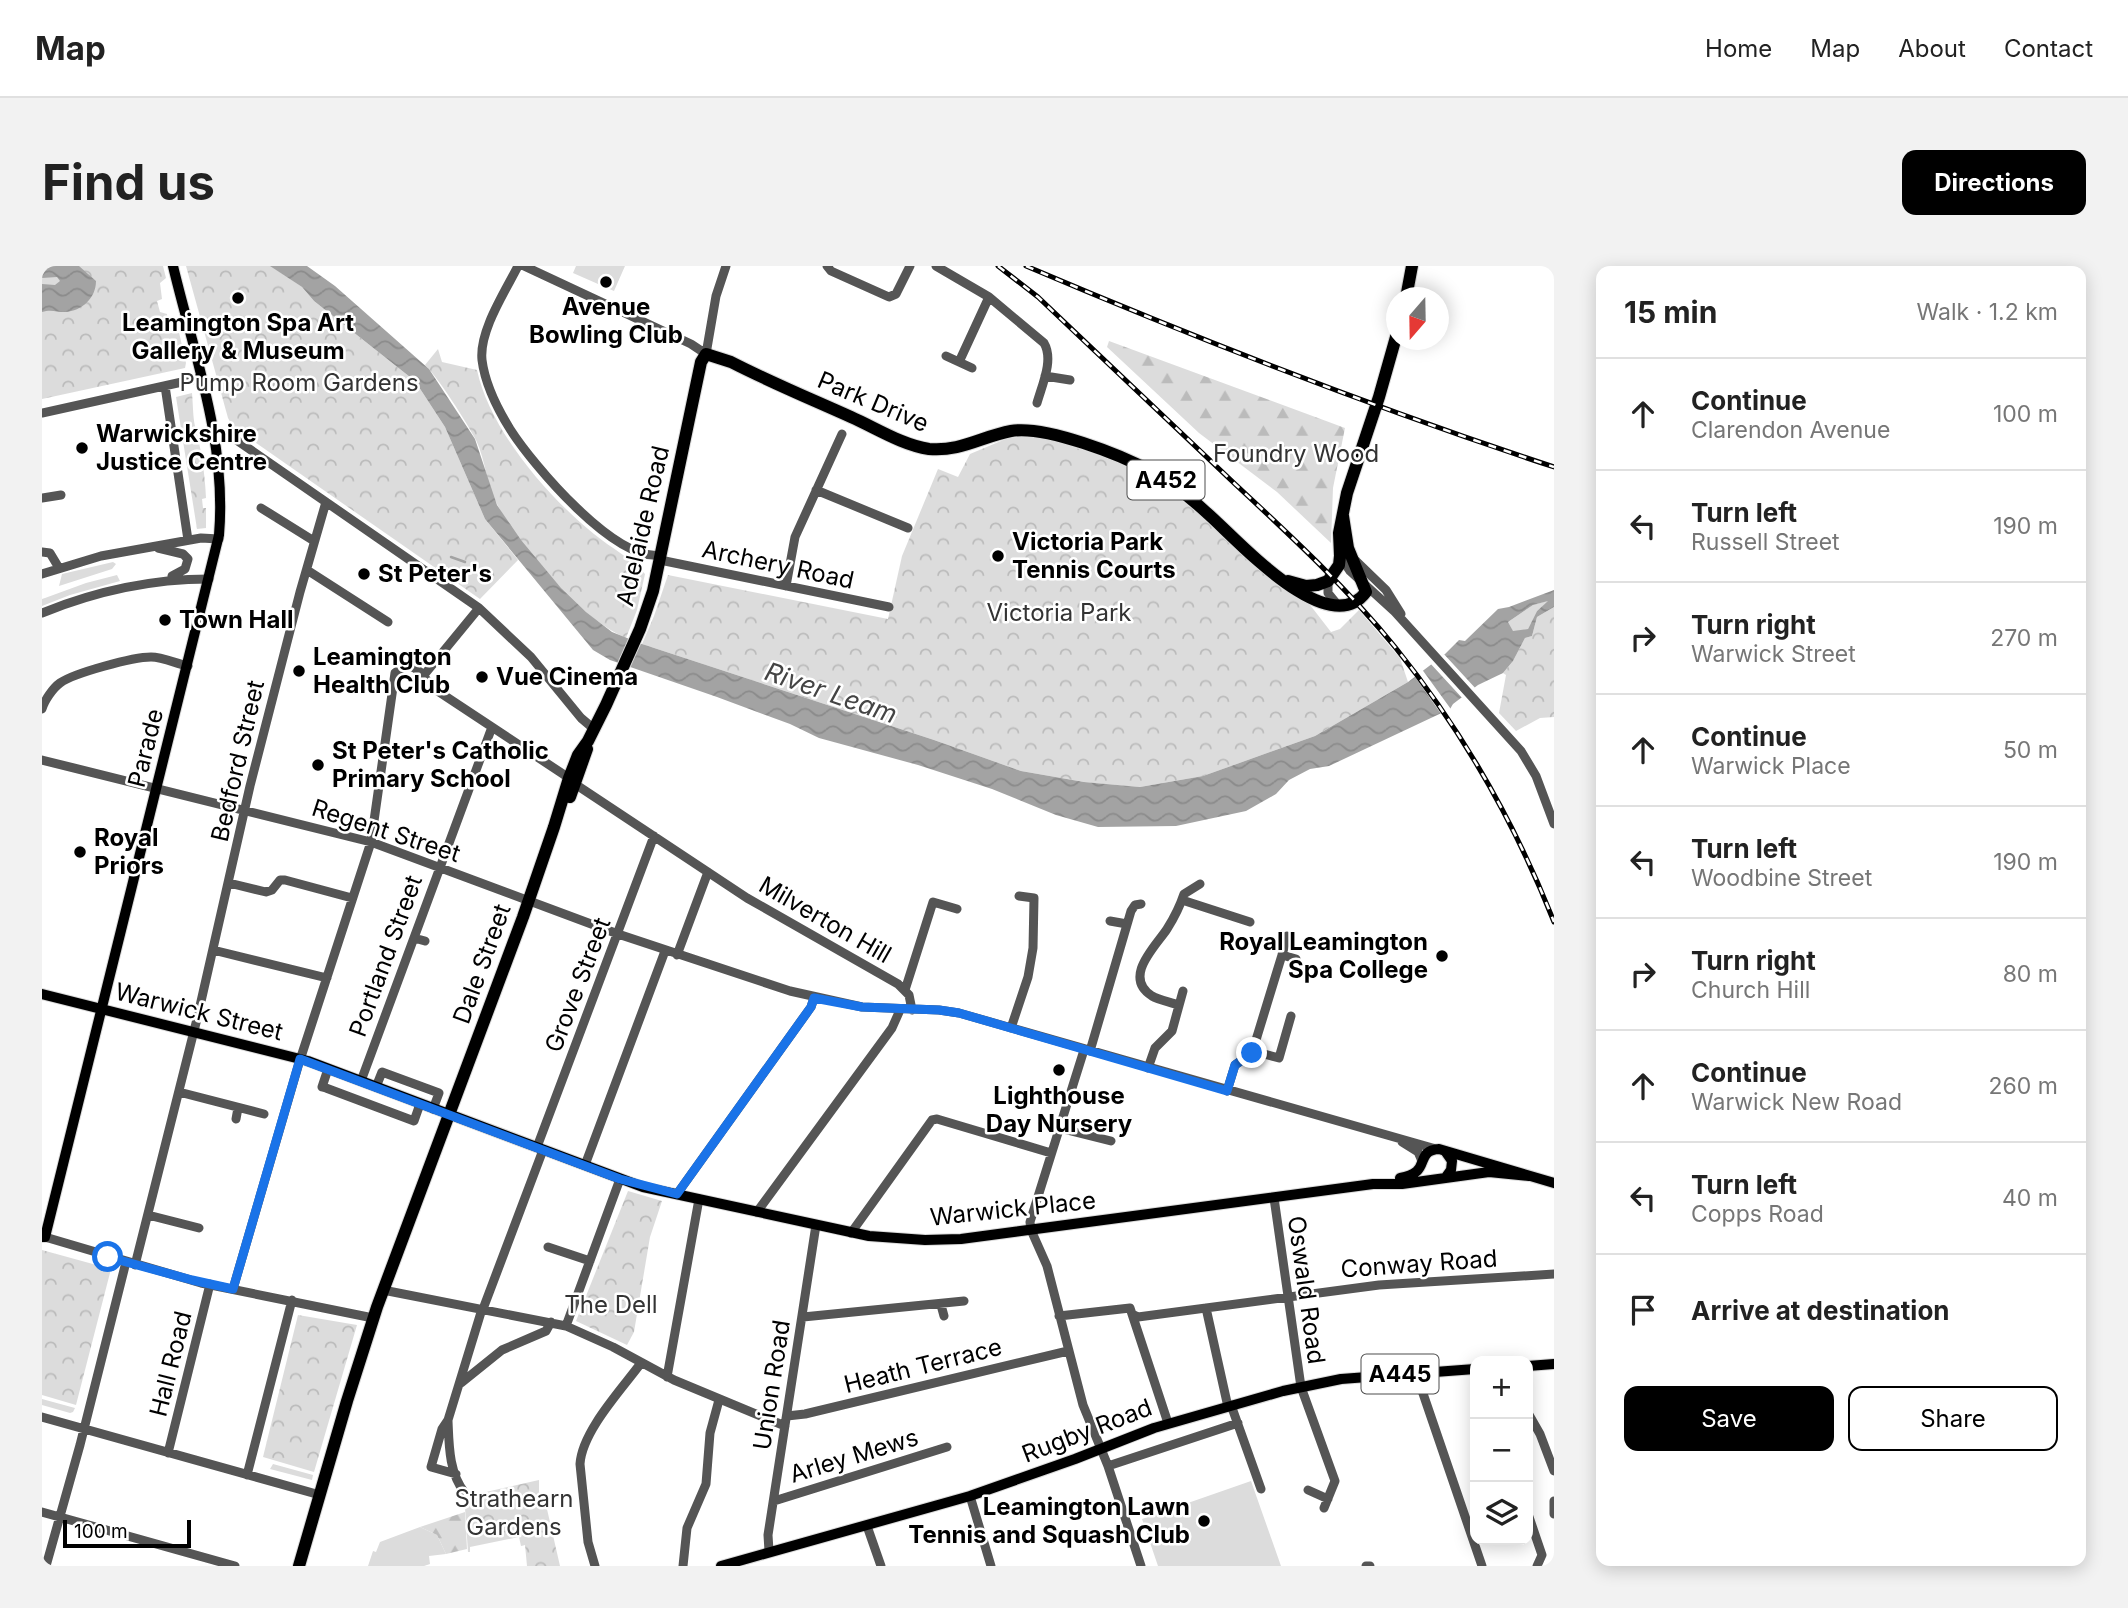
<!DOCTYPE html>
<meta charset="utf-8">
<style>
body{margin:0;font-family:Inter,sans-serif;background:#f2f2f2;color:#222}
.controls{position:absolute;right:21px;bottom:21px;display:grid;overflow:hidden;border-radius:14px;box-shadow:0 4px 18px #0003}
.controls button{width:63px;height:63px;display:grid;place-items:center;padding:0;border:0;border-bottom:2px solid #e0e0e0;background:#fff;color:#222;font:35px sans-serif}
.compass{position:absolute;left:1344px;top:21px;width:63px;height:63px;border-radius:50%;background:#fff;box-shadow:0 4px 18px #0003;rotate:200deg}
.scale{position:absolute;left:21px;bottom:18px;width:128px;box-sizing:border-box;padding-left:7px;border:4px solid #000;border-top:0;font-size:19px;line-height:24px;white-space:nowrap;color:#000;-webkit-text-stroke:5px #fff;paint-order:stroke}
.stop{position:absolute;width:21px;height:21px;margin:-16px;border:5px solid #1a73e8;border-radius:50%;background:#fff}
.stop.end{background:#1a73e8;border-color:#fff;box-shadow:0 2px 7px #0008}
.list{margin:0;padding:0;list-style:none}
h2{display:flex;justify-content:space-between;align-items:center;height:91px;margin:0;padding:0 28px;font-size:30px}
h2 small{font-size:23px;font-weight:400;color:#767676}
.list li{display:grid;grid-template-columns:46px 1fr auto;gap:21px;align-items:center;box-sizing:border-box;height:112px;padding:0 28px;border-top:2px solid #e0e0e0}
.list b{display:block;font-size:26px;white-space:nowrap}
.list p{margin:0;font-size:23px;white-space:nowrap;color:#767676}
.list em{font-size:23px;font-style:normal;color:#767676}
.actions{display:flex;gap:14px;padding:21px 28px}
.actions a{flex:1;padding:16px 0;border:2px solid #000;border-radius:14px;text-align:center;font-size:24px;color:#000}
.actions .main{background:#000;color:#fff}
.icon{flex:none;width:38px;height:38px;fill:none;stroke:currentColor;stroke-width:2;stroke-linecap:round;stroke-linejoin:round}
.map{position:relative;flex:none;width:1512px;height:1300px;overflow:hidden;border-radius:14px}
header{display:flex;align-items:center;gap:42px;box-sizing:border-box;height:98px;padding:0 35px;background:#fff;border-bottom:2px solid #e0e0e0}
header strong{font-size:33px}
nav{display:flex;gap:38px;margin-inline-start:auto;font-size:24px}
.intro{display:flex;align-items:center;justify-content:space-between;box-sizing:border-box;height:168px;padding:0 42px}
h1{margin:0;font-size:49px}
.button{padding:18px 32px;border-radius:14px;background:#000;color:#fff;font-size:24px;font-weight:700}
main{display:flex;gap:42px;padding:0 42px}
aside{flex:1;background:#fff;border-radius:14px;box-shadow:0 4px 18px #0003}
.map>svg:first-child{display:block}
</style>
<header>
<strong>Map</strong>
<nav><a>Home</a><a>Map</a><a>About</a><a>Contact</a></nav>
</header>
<div class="intro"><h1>Find us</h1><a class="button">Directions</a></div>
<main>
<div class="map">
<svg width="1512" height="1300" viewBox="0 0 1512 1300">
<defs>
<pattern id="forest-firs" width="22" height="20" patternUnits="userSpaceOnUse" patternTransform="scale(1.75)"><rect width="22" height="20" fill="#dcdcdc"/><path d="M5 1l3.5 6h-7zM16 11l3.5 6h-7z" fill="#bbb"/></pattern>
<pattern id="park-crowns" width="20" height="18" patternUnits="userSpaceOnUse" patternTransform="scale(1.75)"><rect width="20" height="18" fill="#dcdcdc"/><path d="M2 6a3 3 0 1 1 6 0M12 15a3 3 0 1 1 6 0" fill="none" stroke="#bbb"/></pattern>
<pattern id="water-waves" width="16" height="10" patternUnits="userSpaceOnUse" patternTransform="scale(1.75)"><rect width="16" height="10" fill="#a3a3a3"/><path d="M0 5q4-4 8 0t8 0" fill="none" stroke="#8b8b8b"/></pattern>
</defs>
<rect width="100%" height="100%" fill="#fff"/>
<!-- grass -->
<path fill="#dcdcdc" d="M534,0H583L572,25L531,7Z
M71,296L74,298L70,303L17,320L20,308Z
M75,309L78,315L28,329L0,340V333L3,332L44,317Z
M1508,334L1495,345L1486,363L1471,366L1466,356L1491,339Z
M0,1133L33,1142L31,1146L28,1147L0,1139Z
M231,1198L271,1209L270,1214L228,1203Z
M1209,1215L1239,1300H1116L1100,1253Z
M378,1261L395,1269L404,1288L387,1290L388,1298L382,1300H326L331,1285L334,1286L338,1276Z"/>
<!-- forest -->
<path fill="url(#forest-firs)" d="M1067,75L1303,162L1291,222L1289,277L1235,226L1157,167L1065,81Z
M423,1246L425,1283L404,1288L395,1269L378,1261Z"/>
<!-- park -->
<path fill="url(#park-crowns)" d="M0,0H121L124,12L118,17L120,33L115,35L118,46L125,48L126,58L136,62L144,97L143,102L0,133Z
M144,0H229L260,21L272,35L373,115L403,161L443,253L476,294L438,333L191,161L186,152Z
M396,83L400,96L435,104C448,164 505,230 552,268C569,282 589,292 603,308L595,344L584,372C537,352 481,284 456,240C444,219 444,195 434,174C425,157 396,111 383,99Z
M150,127C151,138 151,152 153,160C159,182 163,207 164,232L160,233L161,242H164V262L155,263L134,131Z
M987,170L1014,175L1071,194L1125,222L1265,335L1289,366L1298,363L1317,344L1358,392L1366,416L1273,470L1161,510L1098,521L1042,516L979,505L892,474L600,378L612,350L626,309L846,353L860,290L896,203L916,211L928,188L966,172Z
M1512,341V451L1498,452L1474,465L1457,447L1464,409L1461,407L1471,395L1483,372L1490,370L1495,351Z
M586,925L620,935L608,971L592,1066L585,1079L534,1055Z
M0,984L69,1003L34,1139L0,1129Z
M256,1049L315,1059L272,1206L221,1191Z
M497,1214V1226L502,1230L518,1300H485L483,1279L479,1280L477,1271L428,1281V1286H426L422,1227L431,1229Z"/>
<!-- water -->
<path fill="url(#water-waves)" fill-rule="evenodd" d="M0,0H37L54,15C54,32 40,45 23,46C14,46 9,43 0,46V18L13,19L18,15L15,11L0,12Z
M228,0H265L293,20L387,103L433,173L455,239L479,274L519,322L544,346L570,366L600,378L892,474L979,505L1042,516L1098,521L1161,510L1273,470L1366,416L1403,388L1417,374L1423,375L1456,343L1467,341L1512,324V341L1495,351L1490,370L1483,372L1471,395L1461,407L1436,419L1411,438L1408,443L1287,500L1268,503L1247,514L1234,528L1204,545L1134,560L1056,561L1014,549L950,523L876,499L777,472L748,458L675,431L568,394L551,384L443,253L403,161L373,115L272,35L260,21ZM1506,335L1495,345L1486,363L1471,365L1466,356L1491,339Z"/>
<!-- pier -->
<path fill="#fff" d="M1400,386L1435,424L1422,434L1387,396Z
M1379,402L1411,446L1402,452L1371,408Z"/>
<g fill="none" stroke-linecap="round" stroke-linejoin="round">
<!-- stream -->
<path stroke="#a3a3a3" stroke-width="2.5" d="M409,291L423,296"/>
<defs>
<path id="major" d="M0,728L266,795L601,921L827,970L883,974L919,973L1331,918H1360L1447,906L1487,910
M1403,885L1410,895L1409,904L1404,911
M1358,912C1391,907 1371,885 1397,883L1512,917
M0,971H3L177,269C185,176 152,88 131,0
M1486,1100L1512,1098
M679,1300L928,1230L1033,1193L1112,1162L1241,1125L1299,1113L1433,1103"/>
<path id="highway" d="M1364,32L1370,0
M1246,315L1264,320L1275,319L1286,315L1297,299L1298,290L1297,267L1305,227L1337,131L1354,71
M528,531L545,483
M257,1300L305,1135L335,1041L481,651L512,561L527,512L536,489L546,475L564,439L598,363L611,325L659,96L664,88L689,96C728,116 769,133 809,151C834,162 860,179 887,183C918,186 941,170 969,165C1003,159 1080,189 1110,206C1130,217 1148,231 1165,247C1193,271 1286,377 1324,326L1306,282L1301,250"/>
</defs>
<!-- major casing -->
<use href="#major" stroke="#dbdbdb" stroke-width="12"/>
<!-- highway casing -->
<use href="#highway" stroke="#dbdbdb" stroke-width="14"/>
<!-- minor -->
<path stroke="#555" stroke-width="9" d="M476,0C463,26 437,65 440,94C443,118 455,142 468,163C491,199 573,296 619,289
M482,0L649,78L664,88L674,30L684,0
M785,0L789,5L847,31L854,28L868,0
M894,0L947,31L1002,77C1012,94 1000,119 995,137
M904,90L930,102
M917,96L947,31
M1003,110L1028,114
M123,120L146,274
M0,147L158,112
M173,171L193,173L437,342L489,391L539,452L552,463
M774,224L866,262
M0,232L19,229
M219,242L272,275
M116,282L141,288L146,293L143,303L130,310
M0,286L8,287L17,302
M1298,290L1308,305L1353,346L1479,485L1494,510L1512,558
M618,294L847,341
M1314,295L1344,324L1359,348
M265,304L346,356
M0,308L59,290L159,272L177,273
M1286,315V327L1295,338
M744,320L753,271L800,168
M0,347C54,325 109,313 167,313
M382,409L437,342
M0,443C2,435 11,422 18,417C32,407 91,391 109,391C121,391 135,398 146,400
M0,494L329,576L576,668L748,725L820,741L897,744L917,747L1394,883
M533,518L705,632L856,718L867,729L870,744
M187,617L224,626L230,624L238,614H243L310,632
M1140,634L1208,656
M1068,655L1085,658
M1245,670L1240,689L1254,693
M372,672L383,675
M171,684L285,712
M635,689L666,606
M863,724L891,636L915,643
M1136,739C1128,736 1117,734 1110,730C1080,711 1114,680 1125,663C1132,652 1138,640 1142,628L1158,618
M969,762L986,711L991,682L992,632L977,630
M1042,784L988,956L989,964L1005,1000L1041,1139L1066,1200L1099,1300
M1048,785L1089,645L1093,639L1099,638
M1211,785L1237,792L1249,750
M1106,802L1113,782L1130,765L1141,725
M286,803L280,821L284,822L372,855L378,838
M319,815L450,461
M334,821L340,806L397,827L391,843
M1185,825L1193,799L1210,787L1240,689
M137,826L222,848
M194,853L196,842
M1017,862L1069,875
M1360,876L1376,886L1380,895
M495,881L612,570
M543,899L623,685
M635,928L769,741L772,732
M1232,932L1259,1121L1293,1215L1282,1242
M715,946L850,762L858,744
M106,949L157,962
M809,967L890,854L895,853L1009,887
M3,971L159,1017L331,1052
M506,981L548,995
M93,999L155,753L208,520L258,326L284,236
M191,1023L257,797L329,576L353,407L364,399C376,402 382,408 388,420L527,512
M341,1024L524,1060L571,1081L632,1114L743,1160
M899,1039L902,1050
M1164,1042L1186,1141
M441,1043L501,884
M1090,1048L1126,1157
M1017,1050L1088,1042L1090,1048L1096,1051L1337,1019L1512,1008
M761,1051L922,1035
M524,1060L578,913
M1374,1107L1440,1300
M625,1111L657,933
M419,1117L460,1084L504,1065L509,1056
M1189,1139L1219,1223
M1486,1147L1498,1168L1512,1205
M745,1150L763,1148L1026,1085
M0,1151L278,1229
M406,1155C407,1179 407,1208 423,1227
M126,1187L168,1018
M1066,1200L1196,1157
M414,1208L389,1201L400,1163L406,1154L440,1043
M205,1209L250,1034
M1266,1224L1286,1233
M928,1230L949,1300
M732,1235L905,1181
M1512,1235V1248
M0,1246L193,1300
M1486,1248L1500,1289L1495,1300
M825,1260L839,1300
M727,1285L726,1269L774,959
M4,1300L38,1179L84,996
M553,1300L546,1276L538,1198C540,1165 580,1123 599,1097
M641,1300L645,1262L664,1218L668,1167L677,1134
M1324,1300H1328"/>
<!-- major -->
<use href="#major" stroke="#000" stroke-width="10"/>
<!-- highway -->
<use href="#highway" stroke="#000" stroke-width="12"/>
<defs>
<path id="rail" d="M956,0L996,31C1062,94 1128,156 1193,218C1249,270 1305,322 1353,381C1420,464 1473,557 1512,656
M984,0C1158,74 1333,142 1512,201"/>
</defs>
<!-- rail casing -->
<use href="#rail" stroke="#000" stroke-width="5"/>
<!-- rail -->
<use href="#rail" stroke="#fff" stroke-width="2.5" stroke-dasharray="8" stroke-linecap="butt"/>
</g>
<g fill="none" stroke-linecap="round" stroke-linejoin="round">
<!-- route -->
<path stroke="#1a73e8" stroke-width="9" d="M66,991L150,1014L191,1023L258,793L578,913L635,928L769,741L772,732L820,741L897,744L917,747L1185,825L1193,799L1210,787"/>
</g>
<!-- markers -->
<g fill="#000" stroke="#fff" stroke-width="2.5">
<circle cx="564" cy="16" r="7"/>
<circle cx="196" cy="32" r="7"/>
<circle cx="40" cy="182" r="7"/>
<circle cx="956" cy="290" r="7"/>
<circle cx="322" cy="308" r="7"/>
<circle cx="123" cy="354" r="7"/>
<circle cx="257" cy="405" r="7"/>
<circle cx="440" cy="411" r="7"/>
<circle cx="276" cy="499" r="7"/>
<circle cx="38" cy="586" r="7"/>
<circle cx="1400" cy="690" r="7"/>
<circle cx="1017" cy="804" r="7"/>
<circle cx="1162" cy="1255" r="7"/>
</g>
<g text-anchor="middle" stroke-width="5" stroke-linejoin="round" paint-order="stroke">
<!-- shield labels -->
<g fill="#fff" stroke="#4c4c4c" stroke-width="2">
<rect x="1085.5" y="194.5" width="77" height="39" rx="5"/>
<rect x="1319.5" y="1088.5" width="77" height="39" rx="5"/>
</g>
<g font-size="23" font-weight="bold" fill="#000">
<text x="1124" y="222">A452</text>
<text x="1358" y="1116">A445</text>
</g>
<!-- poi labels -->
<g font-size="24" font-weight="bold" fill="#000" stroke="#fff" text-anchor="start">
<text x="564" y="49" text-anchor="middle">Avenue<tspan x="564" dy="28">Bowling Club</tspan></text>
<text x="196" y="65" text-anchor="middle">Leamington Spa Art<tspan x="196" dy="28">Gallery &amp; Museum</tspan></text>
<text x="54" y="176">Warwickshire<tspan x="54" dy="28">Justice Centre</tspan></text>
<text x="970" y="284">Victoria Park<tspan x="970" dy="28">Tennis Courts</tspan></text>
<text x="336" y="316">St Peter's</text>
<text x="137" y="362">Town Hall</text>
<text x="271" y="399">Leamington<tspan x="271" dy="28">Health Club</tspan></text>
<text x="454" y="419">Vue Cinema</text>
<text x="290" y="493">St Peter's Catholic<tspan x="290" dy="28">Primary School</tspan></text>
<text x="52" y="580">Royal<tspan x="52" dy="28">Priors</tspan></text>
<text x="1386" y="684" text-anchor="end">Royal Leamington<tspan x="1386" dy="28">Spa College</tspan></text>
<text x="1017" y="838" text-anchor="middle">Lighthouse<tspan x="1017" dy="28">Day Nursery</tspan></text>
<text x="1148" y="1249" text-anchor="end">Leamington Lawn<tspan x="1148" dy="28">Tennis and Squash Club</tspan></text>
</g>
<!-- park labels -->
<g font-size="24" fill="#333" stroke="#fff">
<text x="257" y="125">Pump Room Gardens</text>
<text x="1254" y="196">Foundry Wood</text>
<text x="1017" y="355">Victoria Park</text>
<text x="569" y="1047">The Dell</text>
<text x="472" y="1241">Strathearn<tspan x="472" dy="28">Gardens</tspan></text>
</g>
<!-- street labels -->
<g font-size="24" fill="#000" stroke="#fff">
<text transform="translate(831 136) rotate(23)" y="8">Park Drive</text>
<text transform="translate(601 260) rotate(-77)" y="8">Adelaide Road</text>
<text transform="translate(736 299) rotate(12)" y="8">Archery Road</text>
<text transform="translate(104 482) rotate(-76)" y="8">Parade</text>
<text transform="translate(196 495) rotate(-77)" y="8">Bedford Street</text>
<text transform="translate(344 565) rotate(18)" y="8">Regent Street</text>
<text transform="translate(783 654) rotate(30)" y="8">Milverton Hill</text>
<text transform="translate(344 690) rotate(-70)" y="8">Portland Street</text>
<text transform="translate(440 698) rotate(-70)" y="8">Dale Street</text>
<text transform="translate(536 719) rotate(-69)" y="8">Grove Street</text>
<text transform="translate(157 746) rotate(14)" y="8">Warwick Street</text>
<text transform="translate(971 943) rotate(-6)" y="8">Warwick Place</text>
<text transform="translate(1377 998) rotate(-4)" y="8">Conway Road</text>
<text transform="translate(1264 1024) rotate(82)" y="8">Oswald Road</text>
<text transform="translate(129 1098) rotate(-76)" y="8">Hall Road</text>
<text transform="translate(881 1100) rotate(-14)" y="8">Heath Terrace</text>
<text transform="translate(730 1119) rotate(-81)" y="8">Union Road</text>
<text transform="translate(1045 1165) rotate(-21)" y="8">Rugby Road</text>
<text transform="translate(812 1190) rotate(-17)" y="8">Arley Mews</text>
</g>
<!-- water labels -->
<g font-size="26" font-style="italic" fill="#444" stroke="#fff">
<text transform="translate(789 427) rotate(19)" y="9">River Leam</text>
</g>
</g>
</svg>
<div class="controls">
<button>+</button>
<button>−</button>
<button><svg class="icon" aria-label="layers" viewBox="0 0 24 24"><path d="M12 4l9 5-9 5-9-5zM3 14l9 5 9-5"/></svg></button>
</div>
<svg class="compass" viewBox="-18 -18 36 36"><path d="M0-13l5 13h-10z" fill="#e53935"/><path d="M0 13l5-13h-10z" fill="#767676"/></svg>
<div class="scale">100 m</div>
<div class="stop" style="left:66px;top:991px"></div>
<div class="stop end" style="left:1210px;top:787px"></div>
</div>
<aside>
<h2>15 min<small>Walk · 1.2 km</small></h2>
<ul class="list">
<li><svg class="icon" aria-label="ahead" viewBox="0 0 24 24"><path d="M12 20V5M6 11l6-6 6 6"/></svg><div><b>Continue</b><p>Clarendon Avenue</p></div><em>100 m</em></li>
<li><svg class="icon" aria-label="left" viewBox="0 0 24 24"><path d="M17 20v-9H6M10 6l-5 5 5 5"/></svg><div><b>Turn left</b><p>Russell Street</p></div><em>190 m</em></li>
<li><svg class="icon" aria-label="right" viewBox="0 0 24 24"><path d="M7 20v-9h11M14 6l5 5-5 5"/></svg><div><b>Turn right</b><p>Warwick Street</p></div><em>270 m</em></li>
<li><svg class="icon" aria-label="ahead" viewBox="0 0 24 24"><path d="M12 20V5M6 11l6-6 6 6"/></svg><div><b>Continue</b><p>Warwick Place</p></div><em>50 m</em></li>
<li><svg class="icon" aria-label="left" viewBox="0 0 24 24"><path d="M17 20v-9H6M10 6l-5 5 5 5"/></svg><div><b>Turn left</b><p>Woodbine Street</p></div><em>190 m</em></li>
<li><svg class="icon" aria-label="right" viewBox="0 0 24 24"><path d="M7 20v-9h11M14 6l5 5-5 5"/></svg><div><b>Turn right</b><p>Church Hill</p></div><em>80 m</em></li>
<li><svg class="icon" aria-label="ahead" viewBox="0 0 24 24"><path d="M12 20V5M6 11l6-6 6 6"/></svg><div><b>Continue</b><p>Warwick New Road</p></div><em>260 m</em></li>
<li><svg class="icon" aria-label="left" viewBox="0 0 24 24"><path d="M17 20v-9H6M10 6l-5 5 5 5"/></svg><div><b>Turn left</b><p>Copps Road</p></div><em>40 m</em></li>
<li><svg class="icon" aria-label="arrive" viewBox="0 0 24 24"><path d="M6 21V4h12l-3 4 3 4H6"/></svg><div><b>Arrive at destination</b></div></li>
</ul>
<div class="actions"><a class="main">Save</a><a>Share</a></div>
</aside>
</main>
